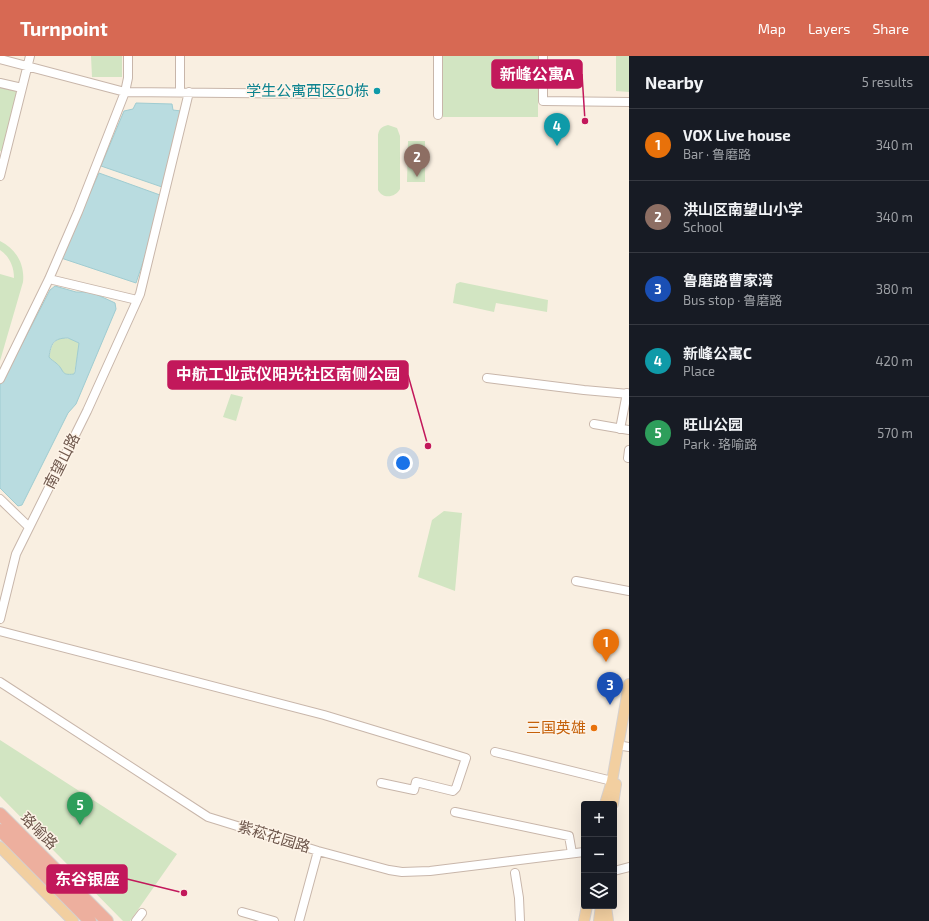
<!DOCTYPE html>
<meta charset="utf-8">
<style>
body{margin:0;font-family:"Exo 2","Noto Sans SC",sans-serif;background:#242831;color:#f1f3f6}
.controls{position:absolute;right:12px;bottom:12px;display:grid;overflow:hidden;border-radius:4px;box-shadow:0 4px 16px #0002}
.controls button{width:36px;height:36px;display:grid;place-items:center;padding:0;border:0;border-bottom:1px solid #363941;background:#171b24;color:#f1f3f6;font:20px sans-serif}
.you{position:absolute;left:403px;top:407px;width:14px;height:14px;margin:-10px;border:3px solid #fff;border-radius:50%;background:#1a73e8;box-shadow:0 0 0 6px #1a73e833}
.badge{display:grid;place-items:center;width:26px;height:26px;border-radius:50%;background:#d76953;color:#fff;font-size:13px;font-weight:700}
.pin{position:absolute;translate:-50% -33px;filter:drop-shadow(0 1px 2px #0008)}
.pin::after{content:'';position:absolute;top:21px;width:14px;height:12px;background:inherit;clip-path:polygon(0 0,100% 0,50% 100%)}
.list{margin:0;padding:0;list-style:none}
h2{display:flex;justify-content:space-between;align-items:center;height:52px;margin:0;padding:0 16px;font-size:17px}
h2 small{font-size:13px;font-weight:400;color:#9ea1a6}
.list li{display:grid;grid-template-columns:26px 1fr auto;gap:12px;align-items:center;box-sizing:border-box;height:72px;padding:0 16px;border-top:1px solid #363941}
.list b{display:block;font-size:15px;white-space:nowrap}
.list p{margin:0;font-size:13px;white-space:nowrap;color:#9ea1a6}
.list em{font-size:13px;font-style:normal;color:#9ea1a6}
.icon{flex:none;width:22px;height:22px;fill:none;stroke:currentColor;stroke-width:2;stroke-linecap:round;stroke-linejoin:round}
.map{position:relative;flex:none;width:629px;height:865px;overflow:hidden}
header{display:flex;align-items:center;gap:24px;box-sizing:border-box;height:56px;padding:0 20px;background:#d76953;color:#fff}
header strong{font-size:19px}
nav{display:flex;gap:22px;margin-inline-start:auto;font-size:14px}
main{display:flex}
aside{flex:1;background:#171b24}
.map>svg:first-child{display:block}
</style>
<header>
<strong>Turnpoint</strong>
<nav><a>Map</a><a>Layers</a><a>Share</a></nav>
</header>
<main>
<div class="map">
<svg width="629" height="865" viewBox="0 0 629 865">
<rect width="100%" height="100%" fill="#f9efe1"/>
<!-- green -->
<path fill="#d2e5c2" d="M91,0H122V21H92Z
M443,0H538V61H443Z
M616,0H629V36L616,35Z
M0,31L19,36L4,96L0,95Z
M388,69L397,72L400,80V133C396,141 383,144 378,134V79C379,73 381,71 388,69Z
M408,85H425V126H407Z
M0,185C16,193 25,208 23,226L0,305V218L14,222C14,210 9,200 0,194Z
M460,226L548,244L547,256L496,247L494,256L453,247L456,228Z
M63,282L71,283L79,287L78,297L74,318L65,319L56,307L49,302C51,292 52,284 63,282Z
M231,338L243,341L236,365L223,361Z
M444,455L462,457L455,535L418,521L432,464Z
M0,684L177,798L130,865H123L0,740Z"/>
<!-- water -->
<path fill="#b9dce0" stroke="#a0ccd1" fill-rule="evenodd" d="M136,47L172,48L173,54L181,55L162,131L101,110L124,55L133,53Z
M99,117L160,139L147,194L136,227L61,202Z
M55,230L76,236H91L113,246L115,247L116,253L76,348L68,357L22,449L18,450L0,432V329L5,321L50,234ZM68,282L79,287L75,316L74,318C60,320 65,314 56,307C54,305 51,304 49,301C51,288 53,282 68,282Z"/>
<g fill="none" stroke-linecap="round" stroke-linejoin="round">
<defs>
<path id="minor" d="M180,0V36
M543,0V45L629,46
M0,3L125,36L347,38
M0,27L22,32
M438,59V0
M0,120L30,0
M49,223L137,244
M487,322L584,334L629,338
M0,323L49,223L78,156L125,36L128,22V0
M594,368L629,374
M620,373L627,337
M629,394L628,402H629
M0,443L29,471
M576,525L629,535
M0,563L16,498L87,355L140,238L189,36
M0,575L324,659L466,702L456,732L453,735L416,726L414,734L381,727
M0,626L208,761L318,795L389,814L402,816L430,815L584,796
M623,690L629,691
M495,696L612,725
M455,756L569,780L572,797
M614,815L629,811
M515,817L519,842L520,865
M242,856L274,865
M136,865L142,857
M299,865L318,795"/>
<path id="major" d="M605,748L612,725L629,628
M613,748L616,728
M0,791L73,865
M606,850L608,865
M584,865L587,850
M599,865L601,850"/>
<path id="highway" d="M0,758L107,865
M0,774L90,865"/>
</defs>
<!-- minor casing -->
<use href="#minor" stroke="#c8b6aa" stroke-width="10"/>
<!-- major casing -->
<use href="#major" stroke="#d6d0cd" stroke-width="12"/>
<!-- highway casing -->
<use href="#highway" stroke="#d6d0cd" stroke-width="14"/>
<!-- minor -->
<use href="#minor" stroke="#fff" stroke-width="8"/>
<!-- major -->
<use href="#major" stroke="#f2cfa0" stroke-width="10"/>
<!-- highway -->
<use href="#highway" stroke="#edaf9e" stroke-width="12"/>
</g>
<!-- markers -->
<circle fill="#0f9aa8" stroke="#fdf3e7" stroke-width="1.5" cx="377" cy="35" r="4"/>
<circle fill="#e8710a" stroke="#fdf3e7" stroke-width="1.5" cx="594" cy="672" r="4"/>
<g text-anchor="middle" stroke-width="3" stroke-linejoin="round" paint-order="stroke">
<!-- culture labels -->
<g font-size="15" fill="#0d838f" stroke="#fdf3e7" text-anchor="end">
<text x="369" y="40">学生公寓西区60栋</text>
</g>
<!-- street labels -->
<g font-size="15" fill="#6d564b" stroke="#fdf3e7">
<text transform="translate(62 405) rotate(-63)" y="5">南望山路</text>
<text transform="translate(39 775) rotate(45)" y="5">珞喻路</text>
<text transform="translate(274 781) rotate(17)" y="5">紫菘花园路</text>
</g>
<!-- food labels -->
<g font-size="15" fill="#c56008" stroke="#fdf3e7" text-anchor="end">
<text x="586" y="677">三国英雄</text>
</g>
</g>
<!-- callouts -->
<path fill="none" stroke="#c2185b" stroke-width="1.5" d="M585 65L582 18M428 390L408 319M184 837L127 823"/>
<g fill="#c2185b" stroke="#fdf3e7" stroke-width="1.5">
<circle cx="585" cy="65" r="4"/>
<circle cx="428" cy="390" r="4"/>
<circle cx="184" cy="837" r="4"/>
</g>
<g fill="#c2185b" stroke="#c2185b" stroke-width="1.5">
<rect x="492" y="4" width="90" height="28" rx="4"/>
<rect x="168" y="305" width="240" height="28" rx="4"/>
<rect x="47" y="809" width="80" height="28" rx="4"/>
</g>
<g font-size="16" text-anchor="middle" font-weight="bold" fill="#fff">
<text x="537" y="24">新峰公寓A</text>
<text x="288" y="324">中航工业武仪阳光社区南侧公园</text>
<text x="87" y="829">东谷银座</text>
</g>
</svg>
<div class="controls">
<button>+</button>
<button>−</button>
<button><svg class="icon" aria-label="layers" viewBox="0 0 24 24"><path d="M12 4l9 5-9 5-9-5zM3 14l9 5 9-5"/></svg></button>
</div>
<div class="you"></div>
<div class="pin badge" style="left:606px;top:606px;background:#e8710a">1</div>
<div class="pin badge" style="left:417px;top:121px;background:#8d6e63">2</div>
<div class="pin badge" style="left:610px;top:649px;background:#1a4fb4">3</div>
<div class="pin badge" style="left:557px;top:90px;background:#0f9aa8">4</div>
<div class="pin badge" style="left:80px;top:769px;background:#2e9e5b">5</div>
</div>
<aside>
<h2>Nearby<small>5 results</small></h2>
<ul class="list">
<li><span class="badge" style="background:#e8710a">1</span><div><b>VOX Live house</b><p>Bar · 鲁磨路</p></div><em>340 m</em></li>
<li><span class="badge" style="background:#8d6e63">2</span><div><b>洪山区南望山小学</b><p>School</p></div><em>340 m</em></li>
<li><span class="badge" style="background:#1a4fb4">3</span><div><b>鲁磨路曹家湾</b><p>Bus stop · 鲁磨路</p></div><em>380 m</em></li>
<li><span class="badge" style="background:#0f9aa8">4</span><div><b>新峰公寓C</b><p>Place</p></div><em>420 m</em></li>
<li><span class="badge" style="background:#2e9e5b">5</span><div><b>旺山公园</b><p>Park · 珞喻路</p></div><em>570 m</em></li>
</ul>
</aside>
</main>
